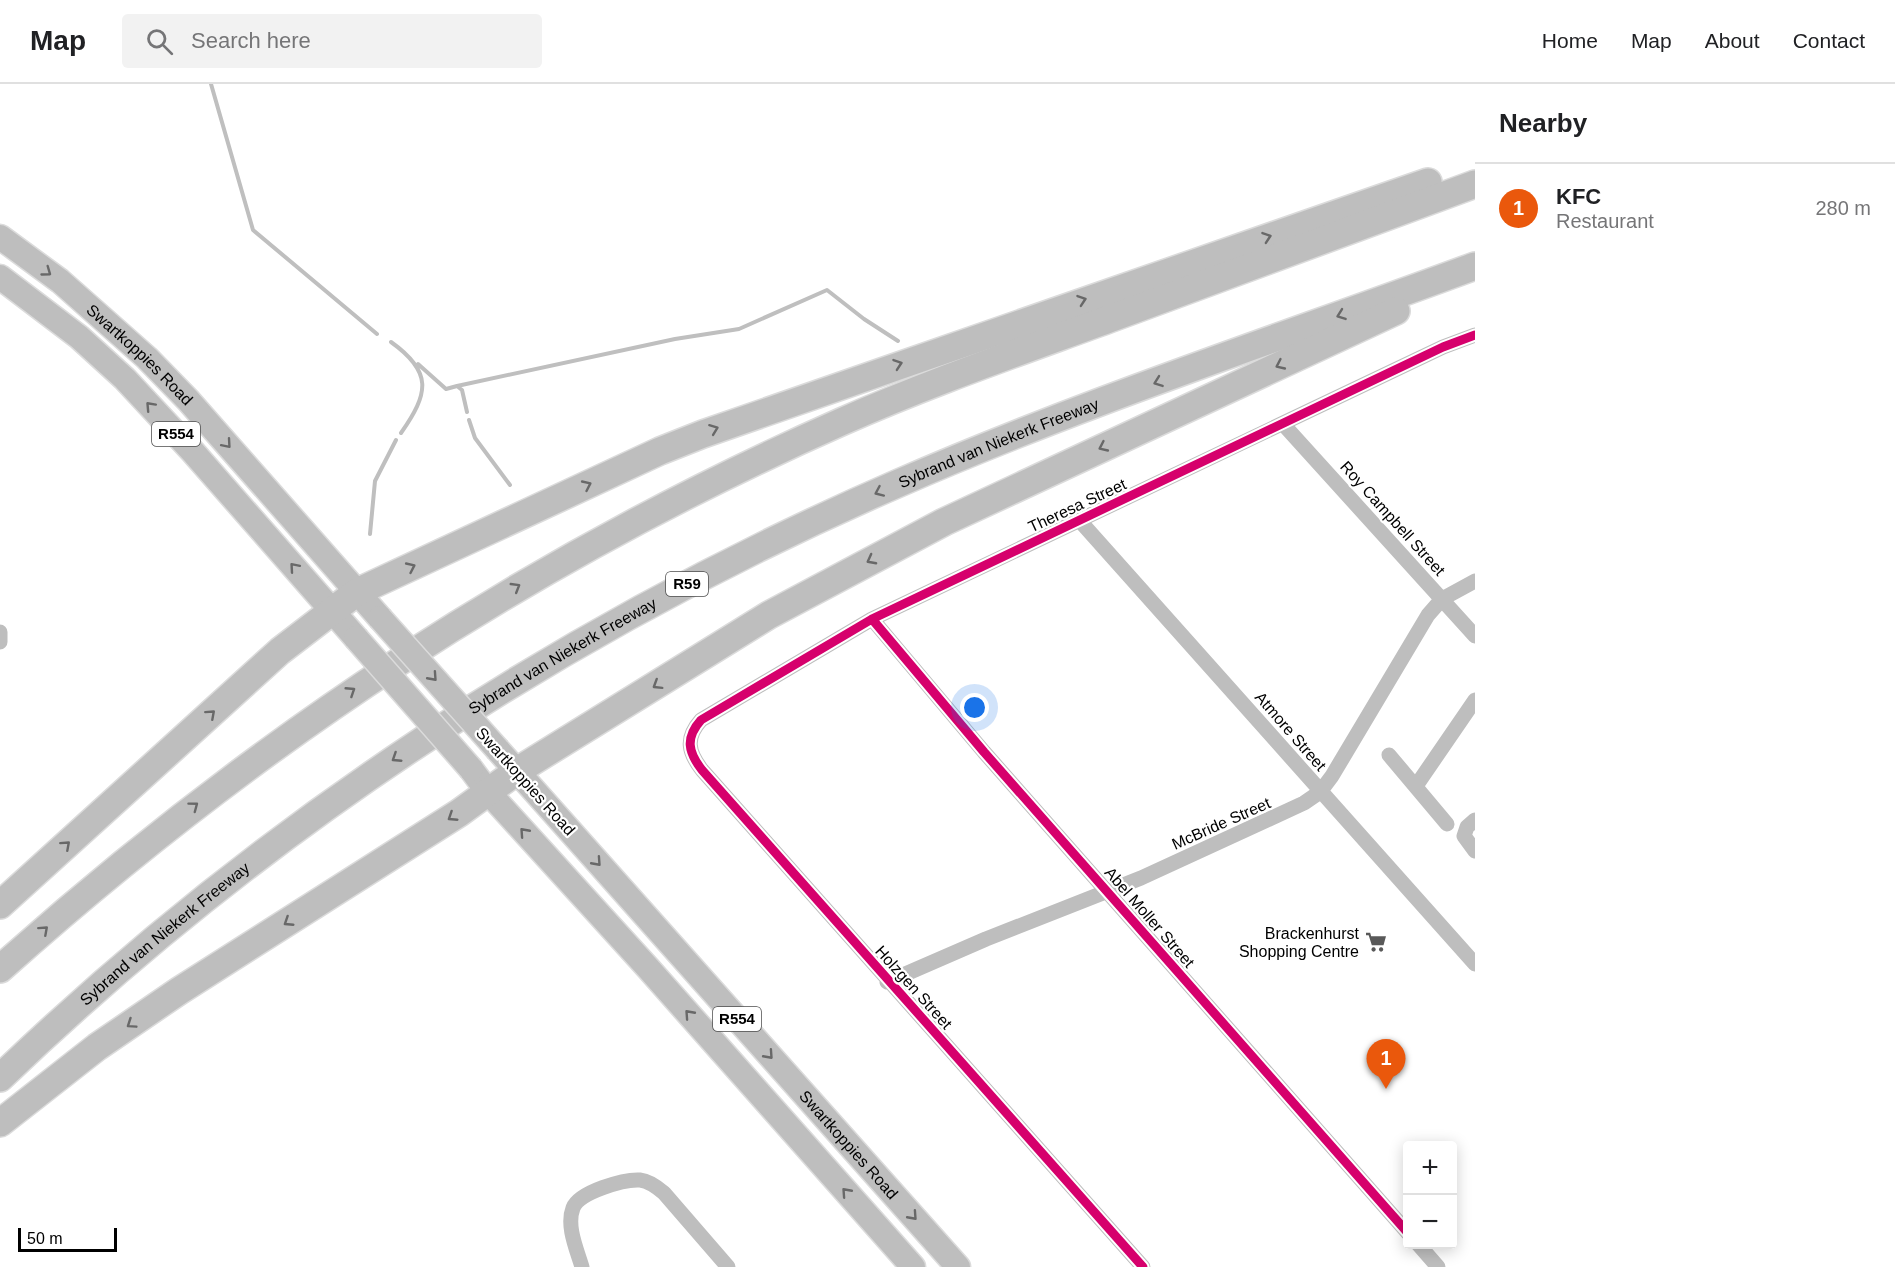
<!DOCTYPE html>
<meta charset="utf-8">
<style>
body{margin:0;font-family:Arial,sans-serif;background:#f2f2f2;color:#202124}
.controls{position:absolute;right:18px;bottom:18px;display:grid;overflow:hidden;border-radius:6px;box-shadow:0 3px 15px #0003}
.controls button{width:54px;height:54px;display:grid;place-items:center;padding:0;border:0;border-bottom:2px solid #e0e0e0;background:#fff;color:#202124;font:30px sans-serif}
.scale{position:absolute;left:18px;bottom:15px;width:99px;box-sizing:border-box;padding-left:6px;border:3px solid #000;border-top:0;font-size:16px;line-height:21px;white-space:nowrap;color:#000;-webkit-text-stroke:4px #fff;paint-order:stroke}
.you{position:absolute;left:975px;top:624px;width:21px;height:21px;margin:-15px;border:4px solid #fff;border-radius:50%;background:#1a73e8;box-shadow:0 0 0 9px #1a73e833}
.badge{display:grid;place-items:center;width:39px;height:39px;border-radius:50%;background:#ea580c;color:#fff;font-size:20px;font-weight:700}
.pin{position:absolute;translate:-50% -50px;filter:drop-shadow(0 2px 3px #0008)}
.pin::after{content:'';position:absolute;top:32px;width:21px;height:18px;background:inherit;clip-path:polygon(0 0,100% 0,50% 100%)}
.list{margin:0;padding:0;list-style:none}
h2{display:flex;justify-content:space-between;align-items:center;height:78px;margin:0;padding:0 24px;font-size:26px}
h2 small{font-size:20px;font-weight:400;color:#757577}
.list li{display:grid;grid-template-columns:39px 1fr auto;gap:18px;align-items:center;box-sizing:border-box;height:90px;padding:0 24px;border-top:2px solid #e0e0e0}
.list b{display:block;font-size:22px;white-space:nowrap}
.list p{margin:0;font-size:20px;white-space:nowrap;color:#757577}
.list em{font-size:20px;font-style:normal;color:#757577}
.icon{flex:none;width:33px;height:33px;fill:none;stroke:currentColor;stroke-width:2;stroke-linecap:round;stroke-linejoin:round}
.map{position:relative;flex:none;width:1475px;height:1183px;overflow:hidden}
header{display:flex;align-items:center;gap:36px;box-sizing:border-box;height:84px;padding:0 30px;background:#fff;border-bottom:2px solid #e0e0e0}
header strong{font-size:28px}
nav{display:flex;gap:33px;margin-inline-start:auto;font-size:21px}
.search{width:420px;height:54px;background:#f2f2f2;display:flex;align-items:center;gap:15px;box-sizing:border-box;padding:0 21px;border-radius:6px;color:#757577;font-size:22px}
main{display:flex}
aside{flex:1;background:#fff}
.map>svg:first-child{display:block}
</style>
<header>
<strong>Map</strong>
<div class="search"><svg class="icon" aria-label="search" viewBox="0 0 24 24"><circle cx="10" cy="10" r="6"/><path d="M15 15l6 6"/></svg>Search here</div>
<nav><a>Home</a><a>Map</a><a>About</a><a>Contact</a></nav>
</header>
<main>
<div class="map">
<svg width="1475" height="1183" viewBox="0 0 1475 1183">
<rect width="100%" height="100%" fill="#fff"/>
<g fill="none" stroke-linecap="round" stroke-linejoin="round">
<!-- stream -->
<path stroke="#bfbfbf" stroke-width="4" d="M211,0L253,146L377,250
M391,258C433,288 429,309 401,349
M418,280L446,305L457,302L462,306L467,328
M457,302L675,255L739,245L827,206L864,235L898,257
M469,336L475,354L510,401
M370,450L375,397L396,356"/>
<defs>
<g id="primary">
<path id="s1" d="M0,153L60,197L147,274L188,316L380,534"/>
<path d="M0,193L79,253L125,295L193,368L356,554"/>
<path id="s2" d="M498,666L958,1183"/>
<path d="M471,685L488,708L648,884L913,1183"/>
</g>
<g id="motorway">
<path d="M0,821L280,567L357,508L660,367L703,350L1428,98"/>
<path d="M0,885C255,657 527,477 841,338C929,299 1019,268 1109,235C1231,190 1353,145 1475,100"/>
<path id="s3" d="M0,994C261,743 567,543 899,399C1087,317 1283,253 1475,182"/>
<path d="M0,1039L97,963L179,907L459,729L517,687L769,531L944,438L1396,227"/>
</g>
</defs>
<!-- primary casing -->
<use href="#primary" stroke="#dbdbdb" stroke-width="27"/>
<!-- motorway casing -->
<use href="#motorway" stroke="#dbdbdb" stroke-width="30"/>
<!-- minor -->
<path stroke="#bebebe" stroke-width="15" d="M1283,340L1475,552
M1080,437L1475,880
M872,535L984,668L1408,1149
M0,548V558
M1389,671L1447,740
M1416,702L1475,616
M1475,736L1467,743L1464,752L1475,767
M887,898L986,855L1141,794L1304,719L1320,708L1332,692L1428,531L1442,515L1475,497
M1418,1160L1438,1183
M582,1183C577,1166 566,1142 573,1124C579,1108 624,1095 640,1096C649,1097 657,1103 664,1109L728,1183
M1143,1183L702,686C688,668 685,654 701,636L872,535L1443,263L1475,251"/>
<!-- primary -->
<use href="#primary" stroke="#bebebe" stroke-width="24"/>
<!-- motorway -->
<use href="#motorway" stroke="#bebebe" stroke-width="27"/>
<defs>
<path id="primary-bridge" d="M380,534L498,666
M356,554L471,685"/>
</defs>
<!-- primary-bridge casing -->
<use href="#primary-bridge" stroke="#dbdbdb" stroke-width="27" stroke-linecap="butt"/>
<!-- primary-bridge -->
<use href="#primary-bridge" stroke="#bebebe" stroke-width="24"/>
<defs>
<path id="cycleway" d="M872,535L984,668L1408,1149
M1143,1183L702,686C688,668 685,654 701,636L872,535L1443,263L1475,251"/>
</defs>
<!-- cycleway casing -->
<use href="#cycleway" stroke="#fff" stroke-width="13"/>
<!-- cycleway -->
<use href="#cycleway" stroke="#d6006c" stroke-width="9"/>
</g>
<!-- one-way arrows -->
<defs><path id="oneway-chevron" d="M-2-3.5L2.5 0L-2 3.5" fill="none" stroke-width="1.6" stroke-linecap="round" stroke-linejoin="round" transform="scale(1.5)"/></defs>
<g stroke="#686868">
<use href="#oneway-chevron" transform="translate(1267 153) rotate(-19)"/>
<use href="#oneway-chevron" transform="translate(47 188) rotate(36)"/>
<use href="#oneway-chevron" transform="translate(1082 216) rotate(-19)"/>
<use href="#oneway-chevron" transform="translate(1341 231) rotate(160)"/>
<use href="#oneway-chevron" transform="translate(898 280) rotate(-19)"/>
<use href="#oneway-chevron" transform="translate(1280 281) rotate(155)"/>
<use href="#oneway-chevron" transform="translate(1158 298) rotate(160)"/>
<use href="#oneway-chevron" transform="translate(150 322) rotate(-133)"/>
<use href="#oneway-chevron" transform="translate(714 345) rotate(-21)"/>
<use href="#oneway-chevron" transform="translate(227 360) rotate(49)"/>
<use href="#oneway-chevron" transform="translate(1103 363) rotate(155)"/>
<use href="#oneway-chevron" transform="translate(587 401) rotate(-25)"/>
<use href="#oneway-chevron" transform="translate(879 408) rotate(156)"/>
<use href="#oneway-chevron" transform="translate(871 476) rotate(152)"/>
<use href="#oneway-chevron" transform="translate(294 483) rotate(-131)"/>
<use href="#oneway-chevron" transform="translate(411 483) rotate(-25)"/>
<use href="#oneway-chevron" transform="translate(516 503) rotate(-31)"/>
<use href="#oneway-chevron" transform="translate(433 593) rotate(48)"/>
<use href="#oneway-chevron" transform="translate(657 601) rotate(148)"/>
<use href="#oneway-chevron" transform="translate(351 607) rotate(-33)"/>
<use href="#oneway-chevron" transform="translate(211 630) rotate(-42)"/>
<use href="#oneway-chevron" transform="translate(396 674) rotate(147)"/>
<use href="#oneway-chevron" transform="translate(194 722) rotate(-37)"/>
<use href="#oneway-chevron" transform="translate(452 733) rotate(147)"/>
<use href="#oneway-chevron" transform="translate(524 748) rotate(-132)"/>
<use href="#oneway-chevron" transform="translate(66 761) rotate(-42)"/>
<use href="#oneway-chevron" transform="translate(597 778) rotate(48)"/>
<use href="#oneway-chevron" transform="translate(288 838) rotate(147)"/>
<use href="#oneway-chevron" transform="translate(44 846) rotate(-42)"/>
<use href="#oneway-chevron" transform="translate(689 930) rotate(-132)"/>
<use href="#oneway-chevron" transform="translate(131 940) rotate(146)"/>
<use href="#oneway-chevron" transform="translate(769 971) rotate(48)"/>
<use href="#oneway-chevron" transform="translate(846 1108) rotate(-132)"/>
<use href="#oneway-chevron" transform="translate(913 1132) rotate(48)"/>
</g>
<!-- icons -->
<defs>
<symbol id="supermarket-bare" viewBox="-9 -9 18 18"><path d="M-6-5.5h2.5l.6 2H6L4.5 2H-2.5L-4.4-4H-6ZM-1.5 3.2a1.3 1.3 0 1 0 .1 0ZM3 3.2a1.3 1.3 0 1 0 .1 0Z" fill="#595959" stroke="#fff" stroke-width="2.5" paint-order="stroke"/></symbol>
</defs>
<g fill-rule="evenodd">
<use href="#supermarket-bare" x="1361" y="843" width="30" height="30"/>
</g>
<g text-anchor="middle" stroke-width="4.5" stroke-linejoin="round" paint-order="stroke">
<!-- shield labels -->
<g fill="#fff" stroke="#4c4c4c" stroke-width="1.5">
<rect x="152" y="338" width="48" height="24" rx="4.5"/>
<rect x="666" y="488" width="42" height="24" rx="4.5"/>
<rect x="713" y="923" width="48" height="24" rx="4.5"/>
</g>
<g font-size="15" font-weight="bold" fill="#000">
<text x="176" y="355">R554</text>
<text x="687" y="505">R59</text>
<text x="737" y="940">R554</text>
</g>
<!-- street labels -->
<g font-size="16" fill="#000" stroke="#fff">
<text dy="6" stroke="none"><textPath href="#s1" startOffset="183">Swartkoppies Road</textPath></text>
<text dy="6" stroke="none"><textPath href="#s3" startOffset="1191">Sybrand van Niekerk Freeway</textPath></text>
<text transform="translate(1077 421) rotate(-25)" y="6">Theresa Street</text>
<text transform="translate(1393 434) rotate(48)" y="6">Roy Campbell Street</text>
<text dy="6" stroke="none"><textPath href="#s3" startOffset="705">Sybrand van Niekerk Freeway</textPath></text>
<text transform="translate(1291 647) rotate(49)" y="6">Atmore Street</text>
<text transform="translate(526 697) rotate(48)" y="6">Swartkoppies Road</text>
<text transform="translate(1221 739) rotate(-24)" y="6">McBride Street</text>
<text transform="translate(1150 833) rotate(49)" y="6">Abel Moller Street</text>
<text dy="6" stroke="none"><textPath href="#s3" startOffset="219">Sybrand van Niekerk Freeway</textPath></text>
<text transform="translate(914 903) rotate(48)" y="6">Holzgen Street</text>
<text dy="6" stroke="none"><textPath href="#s2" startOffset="528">Swartkoppies Road</textPath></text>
</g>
<!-- poi labels -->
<g font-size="16" fill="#000" stroke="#fff" text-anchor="end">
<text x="1359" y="855">Brackenhurst<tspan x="1359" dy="18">Shopping Centre</tspan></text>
</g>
</g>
</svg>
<div class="controls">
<button>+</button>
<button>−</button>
</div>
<div class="scale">50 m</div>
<div class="you"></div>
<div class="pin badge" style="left:1386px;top:1005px">1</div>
</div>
<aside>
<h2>Nearby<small></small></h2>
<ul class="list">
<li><span class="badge">1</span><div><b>KFC</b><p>Restaurant</p></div><em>280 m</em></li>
</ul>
</aside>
</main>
